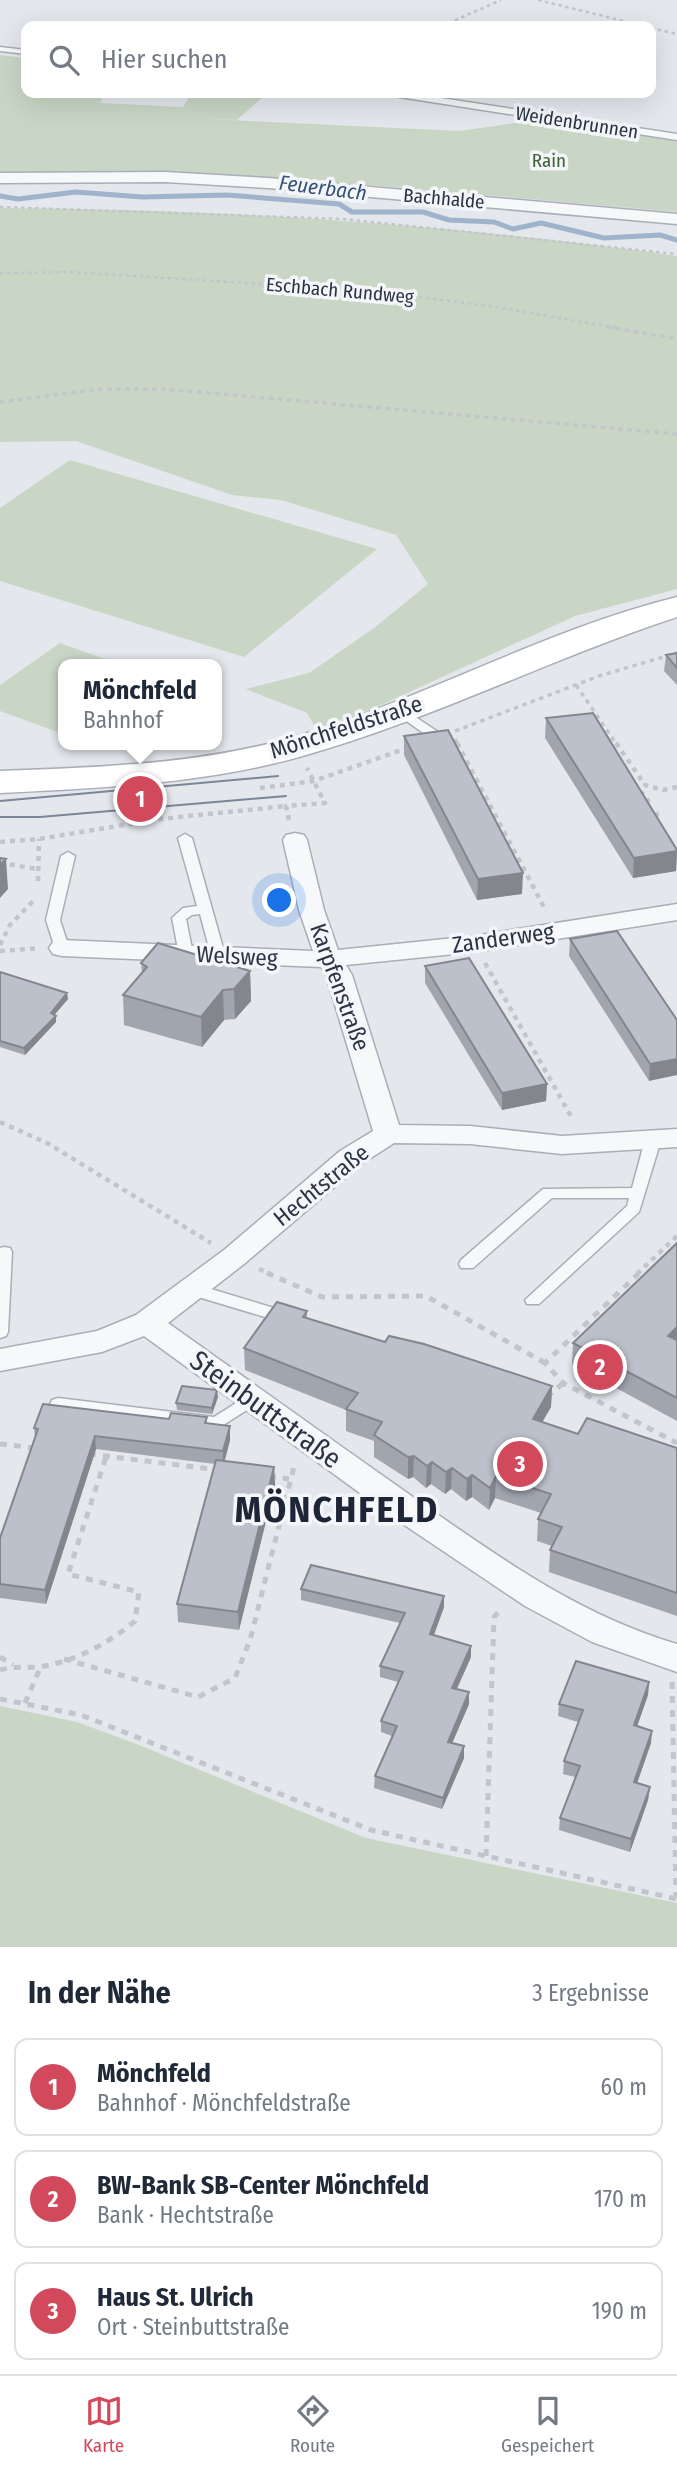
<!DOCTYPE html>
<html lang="de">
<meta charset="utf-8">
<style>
body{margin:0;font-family:"Fira Sans Condensed",sans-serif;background:#f2f2f3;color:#1f2937}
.you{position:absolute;left:280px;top:901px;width:24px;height:24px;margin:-18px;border:5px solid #fff;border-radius:50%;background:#1a73e8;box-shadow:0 0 0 10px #1a73e833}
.badge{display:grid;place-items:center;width:46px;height:46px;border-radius:50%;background:#d1495b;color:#fff;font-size:23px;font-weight:700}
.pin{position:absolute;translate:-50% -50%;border:4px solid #fff;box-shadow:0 2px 7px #0006}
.popup{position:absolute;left:58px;top:659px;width:164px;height:91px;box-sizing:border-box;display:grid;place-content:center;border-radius:14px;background:#fff;filter:drop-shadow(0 2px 5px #0005);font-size:23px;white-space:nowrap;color:#747a83}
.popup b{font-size:26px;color:#1f2937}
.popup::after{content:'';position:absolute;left:50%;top:100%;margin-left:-14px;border:14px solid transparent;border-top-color:#fff}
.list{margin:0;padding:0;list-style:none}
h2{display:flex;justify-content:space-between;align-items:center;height:91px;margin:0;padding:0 28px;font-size:30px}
h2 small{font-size:23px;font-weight:400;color:#747a83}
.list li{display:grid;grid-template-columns:46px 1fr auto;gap:21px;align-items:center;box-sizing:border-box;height:98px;margin:0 14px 14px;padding:0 14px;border:2px solid #e0e1e3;border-radius:14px}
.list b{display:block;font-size:26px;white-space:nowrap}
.list p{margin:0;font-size:23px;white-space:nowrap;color:#747a83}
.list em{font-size:23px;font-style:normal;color:#747a83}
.icon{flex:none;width:38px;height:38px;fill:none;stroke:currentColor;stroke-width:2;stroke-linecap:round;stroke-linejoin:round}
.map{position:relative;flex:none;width:677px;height:1947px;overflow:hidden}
.search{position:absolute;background:#fff;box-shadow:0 7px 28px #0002;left:21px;right:21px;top:21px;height:77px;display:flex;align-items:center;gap:18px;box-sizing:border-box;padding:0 24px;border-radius:14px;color:#747a83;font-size:26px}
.sheet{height:427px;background:#fff}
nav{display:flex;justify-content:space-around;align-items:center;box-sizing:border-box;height:98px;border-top:2px solid #e0e1e3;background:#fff;font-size:19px;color:#747a83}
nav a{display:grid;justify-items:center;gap:4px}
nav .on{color:#d1495b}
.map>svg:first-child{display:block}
</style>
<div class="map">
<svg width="677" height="1947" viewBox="0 0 677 1947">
<rect width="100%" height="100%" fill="#e4e7ec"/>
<!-- green -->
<path fill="#c9d6c5" d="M0,55L26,58V93H105L100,103L183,107L192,93H267L237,120L185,118L459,131L542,119L677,140V212L359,184L168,173H0Z
M0,208C226,209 453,224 677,256V589L575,616L379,706L316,729L307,713L246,689L309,673L374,628L428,584L396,535L281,500L232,495L76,441L0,442Z
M70,460L377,549L244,657L0,581V508Z
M60,643L119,664H63V734L0,711V685Z
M0,1706L77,1722L134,1743L366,1838L677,1903V1947H0Z"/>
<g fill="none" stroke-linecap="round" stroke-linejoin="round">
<!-- stream -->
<path stroke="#9fb4cc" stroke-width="5" d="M0,196L18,199L76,192L142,197L227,195L339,204L352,212H423L449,220L494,222L513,229L541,223L604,238L660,235L677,240"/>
<defs>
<path id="service" d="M0,47L26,50V54L0,51Z
M389,93H408L677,134V140L393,96Z
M402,708L441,734L443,737L441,740H433L398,715L396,712Z
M185,834L192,838L225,955L223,958H213L211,955L200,914L192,915L186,919L193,954L186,958L179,954L172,918L183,908L197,906L178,838Z
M68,852L75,856L60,920L69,948L62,952L55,948L46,920L61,856Z
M653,1135L661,1140L639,1212L539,1304H527L525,1300L627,1206L629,1198H552L473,1268H461L459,1264L461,1260L543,1189L632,1188L645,1140Z
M4,1247L10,1248L12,1252L8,1332L6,1336L0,1338V1248Z
M191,1283L294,1314L296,1318L294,1322L288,1324L185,1293L183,1289L185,1285Z
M252,1393L258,1395L260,1399L258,1403L217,1429L58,1410L52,1408L50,1404L52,1400L58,1398L214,1417Z"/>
<path id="minor" d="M165,172L268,178L677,214V224L268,188L165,182L0,183V173Z
M295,833L304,835L307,840L324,910L338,950L474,936L677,904V920L474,952L346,965L352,975L399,1125L470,1126L562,1136L677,1129V1147L562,1154L470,1144L394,1143L360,1165L244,1264L168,1323C248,1380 329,1438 410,1495C494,1554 578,1615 677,1644V1672L592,1642L525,1606L397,1520L144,1336L102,1352L0,1371V1349L97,1331L136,1315L224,1250L340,1151L373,1131L326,975L321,967L62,956L53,954L49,948L53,942L62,940L313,951L299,910L283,840L286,835Z"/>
<path id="secondary" d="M677,597V617C549,659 429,721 299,757C202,784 100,788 0,793V771C105,767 213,764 314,731C437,692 552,628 677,597Z"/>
</defs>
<!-- service casing -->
<use href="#service" stroke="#a9aeb7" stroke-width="3"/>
<!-- minor casing -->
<use href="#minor" stroke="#a9aeb7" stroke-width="3"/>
<!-- secondary casing -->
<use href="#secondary" stroke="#a9aeb7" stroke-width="3"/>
<!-- path-far3 -->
<path stroke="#c2c5cb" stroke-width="2.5" stroke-dasharray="3.5 3.5" stroke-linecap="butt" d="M538,0L644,26
M442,26L501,0
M651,28L677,34
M0,207L343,219L677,254
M0,273L70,272L374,291L496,307L617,328"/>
<!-- path-far2 -->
<path stroke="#c2c5cb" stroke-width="3.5" stroke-dasharray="4.5 4.5" stroke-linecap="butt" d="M607,327L677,339
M0,402L102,389H164L677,434
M576,685L617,745
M455,731L599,676L677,653
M455,739L458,745"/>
<!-- path-far1 -->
<path stroke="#c2c5cb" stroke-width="4.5" stroke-dasharray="5 5" stroke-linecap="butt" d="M457,743L546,911
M616,743L645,785
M260,788L314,781L407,748
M641,796L645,785L663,790L677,787
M645,801L654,799
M654,815L664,813
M289,820L286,806L325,803L307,768
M0,842L39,839L160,819L286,806
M0,863L38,869
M38,881L39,839
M0,945L10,925L35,899
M0,951L40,948
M485,963L573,1120
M0,1122L47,1143L211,1243
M259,1269L271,1274
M637,1274L677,1236"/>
<!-- path -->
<path stroke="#c2c5cb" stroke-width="5" stroke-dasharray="7 7" stroke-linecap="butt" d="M267,1273L322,1297L426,1296L545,1363
M639,1273L545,1363L563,1383L677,1443
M547,1397L563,1383
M0,1444L35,1448
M89,1454L219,1470
M269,1476L289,1479
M0,1657L13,1665
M64,1659L198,1697L235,1678L250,1640L295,1463
M0,1670C13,1666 26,1668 39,1667C74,1662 109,1643 135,1621L139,1592L68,1574L106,1457
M672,1682L676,1898
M0,1699L81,1715L371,1830L677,1899
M25,1703L41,1666
M486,1856L494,1617L502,1608"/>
<!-- service -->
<use href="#service" fill="#f7f8fa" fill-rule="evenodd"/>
<!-- minor -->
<use href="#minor" fill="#f7f8fa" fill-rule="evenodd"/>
<!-- secondary -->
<use href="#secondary" fill="#fff" fill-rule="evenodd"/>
<!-- tram -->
<path stroke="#7d8696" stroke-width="2" d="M0,801L278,776
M0,817H40L286,796"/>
</g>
<!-- wall -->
<path fill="#a1a5ae" d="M677,653V685L664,671L666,655Z
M546,718L677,850L676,871L633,878L545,738Z
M404,736L522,894L477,900L404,755Z
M570,939L677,1020L649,1081L569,956Z
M141,963L250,971L251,1001L235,1019L224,1020L202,1047L124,1025L123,995L142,973Z
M425,966L547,1084L546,1101L502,1110L425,983Z
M0,972L68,999L54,1015L56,1016V1022L25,1055L0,1047Z
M677,1243V1421L572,1364L573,1343Z
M307,1311V1318L385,1342L552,1386L551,1407L542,1422L578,1434L677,1448V1616L549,1572L550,1550L552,1546L537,1541L538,1519L541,1513L495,1498L489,1510L472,1497L466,1501L451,1489L445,1494L431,1484L426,1488L413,1477L408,1479L374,1457V1441L346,1431V1410L245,1370L244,1348Z
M218,1397L212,1414L177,1410L176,1403Z
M207,1417V1423L230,1440L225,1461L274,1467L275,1485L239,1630L178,1622L177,1604L215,1464L96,1449L46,1604L0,1598V1538L35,1438L34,1428Z
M301,1589L444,1596V1607L434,1635L471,1646V1657L457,1689L469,1704L452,1743L464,1758L442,1809L374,1788L375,1776L392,1736L381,1732V1721L398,1682L380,1677V1666L400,1623L301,1600Z
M649,1682L648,1695L637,1726L651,1743L637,1783L650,1787L648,1800L630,1852L559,1830L560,1818L575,1777L563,1774L564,1761L578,1722L558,1716L559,1704Z"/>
<!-- shaded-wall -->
<path fill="#83868d" d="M677,851L676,871L633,878L634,858Z
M6,859L8,889L0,898V865Z
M523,873L522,894L477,900L478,879Z
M250,971L251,1001L235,1019L234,989Z
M223,990L224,1020L202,1047L201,1017Z
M67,993L68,999L51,1019V1013Z
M56,1016V1022L25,1055L24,1048Z
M677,1059V1075L649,1081L650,1064Z
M547,1084L546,1101L502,1110V1093Z
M677,1327V1346L668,1336Z
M552,1386L551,1407L532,1440L533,1419Z
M217,1390L218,1397L212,1414V1408Z
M230,1426V1440L223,1465V1451Z
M95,1436L96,1449L46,1604L45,1590Z
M414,1456L413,1477L408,1479V1457Z
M432,1462L431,1484L426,1488L427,1466Z
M274,1467L275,1485L239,1630L238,1612Z
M452,1468L451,1489L445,1494L446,1472Z
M472,1475V1497L466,1501L467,1479Z
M496,1476L495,1498L489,1510L490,1488Z
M444,1596V1607L430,1645V1634Z
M471,1646V1657L452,1699V1688Z
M649,1682L648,1695L633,1738L634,1725Z
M469,1692V1704L448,1753V1742Z
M652,1731L651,1743L633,1795L634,1782Z
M464,1746V1758L442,1809L443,1798Z
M650,1787L648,1800L630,1852L631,1839Z"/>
<!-- building -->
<path fill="#bbc0ca" stroke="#83868d" stroke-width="2" d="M677,653V668L666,655Z
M593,713L677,850V851L634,858L546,718Z
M448,730L523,873L478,879L404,736Z
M0,858L6,859L0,865Z
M617,931L677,1020V1059L650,1064L570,939Z
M158,943L250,971L234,989L223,990L201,1017L123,995L147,967L141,963Z
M469,958L547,1084L502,1093L425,966Z
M0,972L67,993L51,1013L56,1016L24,1048L0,1041Z
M677,1243V1327L668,1336L677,1340V1398L573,1343Z
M277,1302L307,1311L303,1317L385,1342L389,1336L424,1344L552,1386L533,1419L578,1434L587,1418L677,1448V1593L550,1550L562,1527L538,1519L551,1494L496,1476L490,1488L472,1475L467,1479L452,1468L446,1472L432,1462L427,1466L414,1456L408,1457L374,1435L382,1422L346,1409L358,1393L244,1348Z
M182,1386L217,1390L212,1408L176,1403Z
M43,1404L169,1419L171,1413L207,1417L205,1423L230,1426L223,1451L95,1436L45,1590L0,1584V1538L38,1429L34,1428Z
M216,1460L274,1467L238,1612L177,1604Z
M311,1565L444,1596L430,1634L471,1646L452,1688L469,1692L448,1742L464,1746L443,1798L375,1776L397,1726L381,1721L403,1672L380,1666L405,1613L301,1589Z
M576,1661L649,1682L634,1725L652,1731L634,1782L650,1787L631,1839L560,1818L580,1766L564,1761L583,1710L559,1704Z"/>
<g text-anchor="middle" stroke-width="7" stroke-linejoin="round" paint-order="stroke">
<!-- far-street labels -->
<g font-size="19" fill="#2b3445" stroke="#f4f6f9">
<text transform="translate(577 122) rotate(9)" y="7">Weidenbrunnen</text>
<text transform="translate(444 198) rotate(5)" y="7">Bachhalde</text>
<text transform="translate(340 290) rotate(5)" y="7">Eschbach Rundweg</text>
</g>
<!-- far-park labels -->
<g font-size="19" fill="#3f6138" stroke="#f4f6f9">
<text x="549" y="167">Rain</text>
</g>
<!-- far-water labels -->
<g font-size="21" font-style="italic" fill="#34527a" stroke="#f4f6f9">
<text transform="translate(323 188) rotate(7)" y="7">Feuerbach</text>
</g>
<!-- street labels -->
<g font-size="23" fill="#2b3445" stroke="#f4f6f9">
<text transform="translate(346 727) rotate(-18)" y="8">Mönchfeldstraße</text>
<text transform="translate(503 938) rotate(-8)" y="8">Zanderweg</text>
<text transform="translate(237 956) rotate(3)" y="8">Welsweg</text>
<text transform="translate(340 987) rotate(70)" y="8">Karpfenstraße</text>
<text transform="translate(321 1185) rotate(-39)" y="8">Hechtstraße</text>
</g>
<!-- near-street labels -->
<g font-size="28" fill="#2b3445" stroke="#f4f6f9">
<text transform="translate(266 1409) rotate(36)" y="10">Steinbuttstraße</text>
</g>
<!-- near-district labels -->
<g font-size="37" font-weight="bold" letter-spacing="2" fill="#1d2536" stroke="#f4f6f9">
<text x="337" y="1522">MÖNCHFELD</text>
</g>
</g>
</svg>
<div class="you"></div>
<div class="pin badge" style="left:140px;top:799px">1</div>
<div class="popup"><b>Mönchfeld</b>Bahnhof</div>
<div class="pin badge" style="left:600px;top:1367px">2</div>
<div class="pin badge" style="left:520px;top:1464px">3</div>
<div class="search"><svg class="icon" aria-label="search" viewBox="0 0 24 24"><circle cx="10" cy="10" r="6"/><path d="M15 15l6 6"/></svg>Hier suchen</div>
</div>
<section class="sheet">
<h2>In der Nähe<small>3 Ergebnisse</small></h2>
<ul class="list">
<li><span class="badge">1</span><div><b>Mönchfeld</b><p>Bahnhof · Mönchfeldstraße</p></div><em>60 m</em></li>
<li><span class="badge">2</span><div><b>BW-Bank SB-Center Mönchfeld</b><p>Bank · Hechtstraße</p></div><em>170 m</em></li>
<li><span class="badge">3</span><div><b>Haus St. Ulrich</b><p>Ort · Steinbuttstraße</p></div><em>190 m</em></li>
</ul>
</section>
<nav>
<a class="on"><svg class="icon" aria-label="map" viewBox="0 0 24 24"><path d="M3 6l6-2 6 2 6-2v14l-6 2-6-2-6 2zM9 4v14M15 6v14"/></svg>Karte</a>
<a><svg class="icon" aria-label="directions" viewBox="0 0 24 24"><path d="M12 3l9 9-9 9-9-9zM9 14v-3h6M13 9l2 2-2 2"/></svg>Route</a>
<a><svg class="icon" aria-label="saved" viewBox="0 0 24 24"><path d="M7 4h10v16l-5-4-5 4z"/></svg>Gespeichert</a>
</nav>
